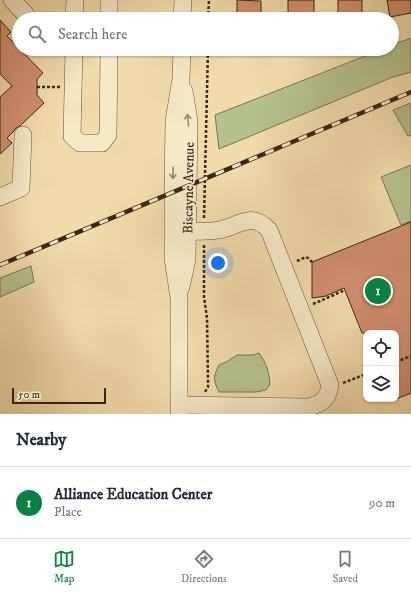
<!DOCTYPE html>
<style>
body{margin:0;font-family:"IM FELL DW Pica",serif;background:#f6f6f7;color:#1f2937}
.controls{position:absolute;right:12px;bottom:12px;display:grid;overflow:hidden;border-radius:8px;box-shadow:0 1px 3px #0004}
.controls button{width:36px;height:36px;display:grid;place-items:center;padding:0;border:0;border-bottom:1px solid #e0e1e3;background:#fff;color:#1f2937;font:20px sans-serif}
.scale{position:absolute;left:12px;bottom:10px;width:94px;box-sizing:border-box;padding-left:4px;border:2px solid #362615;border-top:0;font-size:11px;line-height:14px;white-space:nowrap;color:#362615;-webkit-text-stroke:3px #f7e8c8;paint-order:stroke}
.you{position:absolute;left:218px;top:263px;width:14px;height:14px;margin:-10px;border:3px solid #fff;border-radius:50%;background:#1a73e8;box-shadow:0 0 0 6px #1a73e833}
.badge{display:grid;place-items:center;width:26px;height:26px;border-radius:50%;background:#0b8043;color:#fff;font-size:13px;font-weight:700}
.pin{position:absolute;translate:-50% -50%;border:2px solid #fff;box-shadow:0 1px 4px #0006}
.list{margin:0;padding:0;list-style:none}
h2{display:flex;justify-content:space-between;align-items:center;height:52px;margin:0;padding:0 16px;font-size:17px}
h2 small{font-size:13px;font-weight:400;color:#747a83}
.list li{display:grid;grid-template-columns:26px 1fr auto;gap:12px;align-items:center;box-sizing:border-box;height:72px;padding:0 16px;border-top:1px solid #e0e1e3}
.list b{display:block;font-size:15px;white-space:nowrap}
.list p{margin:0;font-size:13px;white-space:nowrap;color:#747a83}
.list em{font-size:13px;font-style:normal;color:#747a83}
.icon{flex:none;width:22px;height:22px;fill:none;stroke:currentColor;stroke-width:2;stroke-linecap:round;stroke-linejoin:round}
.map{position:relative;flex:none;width:411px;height:414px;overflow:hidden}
.search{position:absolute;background:#fff;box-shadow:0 1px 3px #0004;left:12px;right:12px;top:12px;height:44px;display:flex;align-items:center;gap:10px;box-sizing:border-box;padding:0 14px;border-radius:22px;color:#747a83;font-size:15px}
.sheet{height:124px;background:#fff}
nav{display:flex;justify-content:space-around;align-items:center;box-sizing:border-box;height:56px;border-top:1px solid #e0e1e3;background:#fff;font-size:11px;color:#747a83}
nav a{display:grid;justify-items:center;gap:2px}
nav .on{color:#0b8043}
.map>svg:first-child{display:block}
</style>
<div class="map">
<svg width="411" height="414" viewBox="0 0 411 414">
<rect width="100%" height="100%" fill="#f2dbab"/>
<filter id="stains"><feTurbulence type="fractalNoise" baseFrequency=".005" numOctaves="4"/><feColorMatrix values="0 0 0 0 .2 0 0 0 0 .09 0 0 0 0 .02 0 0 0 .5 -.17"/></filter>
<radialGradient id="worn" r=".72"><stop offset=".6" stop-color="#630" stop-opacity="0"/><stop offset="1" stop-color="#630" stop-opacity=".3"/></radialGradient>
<!-- green -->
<path fill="#b5c18d" stroke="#767451" d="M411,38V72L393,77L219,149L215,115L383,49H392V45Z
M411,103V135L408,136L393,110Z
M411,165V221L401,225L381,177Z
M31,266L34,282L0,297V278Z
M259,353C267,364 269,372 270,385L266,390L256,392H219C213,380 213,377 219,365L228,361L237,355H253Z"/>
<!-- building -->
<path fill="#d18e70" stroke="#362615" d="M237,0L261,1V17H237Z
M288,0H314V18H288Z
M338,0H362V17H338Z
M387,0H411V13L390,17Z
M0,20L11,32L7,36L43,73L37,79V95L44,103L20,126L15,129L14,131L7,138L12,143L0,154V97L12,86L0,74Z
M411,222V393L396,399V333H362L344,288L326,296L312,298V262Z"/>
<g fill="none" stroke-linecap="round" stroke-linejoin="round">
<defs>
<path id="minor" d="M12,0L26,15V19
M74,19L75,0
M109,19V0
M182,19L183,0
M74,49L72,136L80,143H102L108,135L109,49
M0,197L21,188L23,135
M181,287L187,259L189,121L184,91
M179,405L308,407C322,404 328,399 330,385L269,230C251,211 240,226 219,230C209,232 198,231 187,231
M179,414V298L173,258V192L174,121L181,79L182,49"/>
</defs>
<!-- minor casing -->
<use href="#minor" stroke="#65533a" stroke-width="18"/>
<!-- path -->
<path stroke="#362615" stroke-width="2.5" stroke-dasharray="3 2" stroke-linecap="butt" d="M208,19L209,0
M37,87H60
M204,218L208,49
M204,245V297L207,318L208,381V387L205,392
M297,261L306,257L308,258L312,262
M313,304L345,290
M396,362L411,356
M343,383L366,374"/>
<!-- minor -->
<use href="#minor" stroke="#f7e8c8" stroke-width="17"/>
<defs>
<path id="rail" d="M0,265L411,92"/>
</defs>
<!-- rail casing -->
<use href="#rail" stroke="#362615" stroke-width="4.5"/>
<!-- rail -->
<use href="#rail" stroke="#f7e8c8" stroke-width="3" stroke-dasharray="9" stroke-linecap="butt"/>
</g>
<!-- one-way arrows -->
<defs><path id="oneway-shaft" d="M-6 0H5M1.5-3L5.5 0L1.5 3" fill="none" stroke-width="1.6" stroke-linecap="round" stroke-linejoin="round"/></defs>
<g stroke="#96876e">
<use href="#oneway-shaft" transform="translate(188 120) rotate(-96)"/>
<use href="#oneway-shaft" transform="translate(173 173) rotate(91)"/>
</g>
<g text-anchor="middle" stroke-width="3.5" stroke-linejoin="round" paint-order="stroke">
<!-- street labels -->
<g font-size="14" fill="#362615" stroke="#f7e8c8">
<text transform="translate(188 188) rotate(-89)" y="5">Biscayne Avenue</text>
</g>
</g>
<rect width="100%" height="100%" filter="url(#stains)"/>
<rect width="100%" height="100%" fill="url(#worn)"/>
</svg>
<div class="controls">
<button><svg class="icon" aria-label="locate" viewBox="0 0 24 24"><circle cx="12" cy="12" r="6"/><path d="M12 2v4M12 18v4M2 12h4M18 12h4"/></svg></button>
<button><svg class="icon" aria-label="layers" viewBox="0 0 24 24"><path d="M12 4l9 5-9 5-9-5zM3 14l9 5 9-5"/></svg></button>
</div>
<div class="scale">50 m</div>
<div class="you"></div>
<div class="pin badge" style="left:378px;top:291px">1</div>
<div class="search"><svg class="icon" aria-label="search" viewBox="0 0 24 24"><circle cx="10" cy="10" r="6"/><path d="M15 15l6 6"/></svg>Search here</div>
</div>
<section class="sheet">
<h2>Nearby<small></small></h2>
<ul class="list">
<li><span class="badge">1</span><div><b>Alliance Education Center</b><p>Place</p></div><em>90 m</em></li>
</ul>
</section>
<nav>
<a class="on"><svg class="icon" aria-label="map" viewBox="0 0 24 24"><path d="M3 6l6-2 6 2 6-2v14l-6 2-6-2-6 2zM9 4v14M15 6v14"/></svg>Map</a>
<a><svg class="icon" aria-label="directions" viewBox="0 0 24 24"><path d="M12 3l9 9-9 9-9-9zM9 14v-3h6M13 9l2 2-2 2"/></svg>Directions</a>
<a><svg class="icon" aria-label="saved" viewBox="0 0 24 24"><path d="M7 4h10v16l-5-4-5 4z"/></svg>Saved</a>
</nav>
